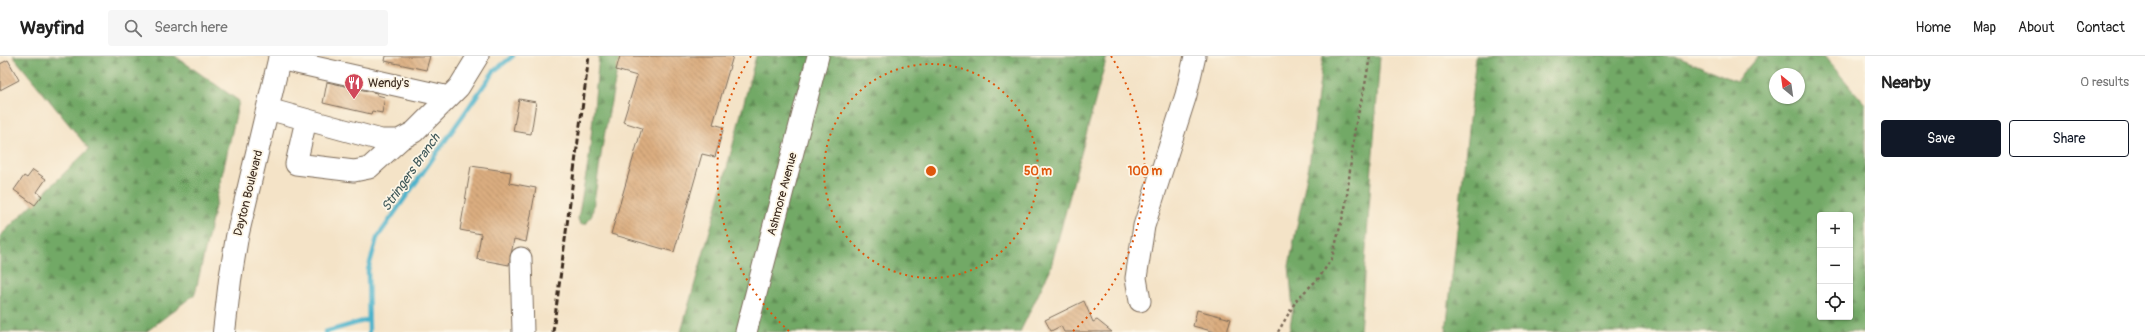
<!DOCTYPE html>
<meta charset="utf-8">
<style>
body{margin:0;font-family:Pangolin,sans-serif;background:#f6f6f6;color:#222}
.controls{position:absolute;right:12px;bottom:12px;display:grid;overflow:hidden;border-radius:4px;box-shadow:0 1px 3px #0004}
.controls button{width:36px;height:36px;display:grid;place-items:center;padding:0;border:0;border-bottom:1px solid #e0e0e0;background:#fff;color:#222;font:20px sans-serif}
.compass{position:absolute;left:1769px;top:12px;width:36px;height:36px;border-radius:50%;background:#fff;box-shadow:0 1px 3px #0004;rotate:331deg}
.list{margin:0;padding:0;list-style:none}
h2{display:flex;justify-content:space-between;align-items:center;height:52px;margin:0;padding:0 16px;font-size:17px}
h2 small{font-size:13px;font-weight:400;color:#767676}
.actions{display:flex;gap:8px;padding:12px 16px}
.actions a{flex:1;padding:9px 0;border:1px solid #111827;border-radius:4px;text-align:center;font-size:14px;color:#111827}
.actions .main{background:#111827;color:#fff}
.icon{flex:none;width:22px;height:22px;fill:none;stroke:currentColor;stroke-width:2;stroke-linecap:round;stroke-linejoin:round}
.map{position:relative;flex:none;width:1865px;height:276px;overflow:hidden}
header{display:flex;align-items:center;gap:24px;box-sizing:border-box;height:56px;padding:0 20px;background:#fff;border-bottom:1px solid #e0e0e0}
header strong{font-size:19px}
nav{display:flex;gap:22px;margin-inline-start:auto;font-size:14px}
.search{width:280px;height:36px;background:#f6f6f6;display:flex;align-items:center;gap:10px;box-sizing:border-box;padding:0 14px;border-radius:4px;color:#767676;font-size:15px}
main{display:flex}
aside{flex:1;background:#fff}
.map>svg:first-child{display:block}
</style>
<header>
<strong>Wayfind</strong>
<div class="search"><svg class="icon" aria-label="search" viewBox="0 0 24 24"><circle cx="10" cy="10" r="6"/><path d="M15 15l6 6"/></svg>Search here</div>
<nav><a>Home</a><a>Map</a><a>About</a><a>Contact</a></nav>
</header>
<main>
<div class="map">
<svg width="1865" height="276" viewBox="0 0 1865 276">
<defs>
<pattern id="forest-firs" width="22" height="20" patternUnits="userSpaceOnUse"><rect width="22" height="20" fill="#72a966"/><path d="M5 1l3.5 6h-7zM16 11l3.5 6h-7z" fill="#5f8a53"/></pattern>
<pattern id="building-back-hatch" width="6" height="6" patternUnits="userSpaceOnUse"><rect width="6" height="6" fill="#dbad80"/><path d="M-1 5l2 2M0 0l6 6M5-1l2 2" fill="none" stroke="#b38d68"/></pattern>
</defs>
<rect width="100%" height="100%" fill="#fcf5e5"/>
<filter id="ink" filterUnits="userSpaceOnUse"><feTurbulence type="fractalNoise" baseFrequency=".025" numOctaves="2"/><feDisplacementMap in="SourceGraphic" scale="8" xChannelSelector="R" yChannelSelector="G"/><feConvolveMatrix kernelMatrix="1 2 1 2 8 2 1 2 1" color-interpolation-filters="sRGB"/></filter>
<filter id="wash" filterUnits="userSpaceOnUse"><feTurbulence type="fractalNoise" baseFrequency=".012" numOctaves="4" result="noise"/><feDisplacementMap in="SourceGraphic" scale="16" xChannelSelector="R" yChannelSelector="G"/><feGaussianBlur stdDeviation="0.9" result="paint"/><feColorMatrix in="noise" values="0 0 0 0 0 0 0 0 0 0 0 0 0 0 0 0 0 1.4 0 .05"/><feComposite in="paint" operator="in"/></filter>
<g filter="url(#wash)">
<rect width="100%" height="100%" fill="#f4e3c7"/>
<!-- forest -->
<path fill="url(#forest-firs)" stroke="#566a42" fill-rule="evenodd" d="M13,0H175L239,45L195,238L146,276H0V180L89,93Z
M599,0H620L603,86L592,159L586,168H580L578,163L589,102Z
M756,0H1107L1050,214L1020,276H681L717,150Z
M1323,0H1380L1360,276H1289L1293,253L1289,210L1309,109Z
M1476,0H1675L1736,25L1758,0H1824L1865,48V276H1446ZM1775,18H1799V42H1775ZM1820,159H1850V261H1820Z"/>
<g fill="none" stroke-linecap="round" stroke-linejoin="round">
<!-- stream -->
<path stroke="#4db3cb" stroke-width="4.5" d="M325,276L367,264
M369,276L368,214L377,182L494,15L513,0"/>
</g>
<g id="blocks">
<!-- building -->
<path fill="url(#building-back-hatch)" d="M386,0H430L426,14L385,5Z
M620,0H733L713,68L724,71L715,101L702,98L674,196L611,178L642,72L623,66L637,20L616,14Z
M8,4L19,24L0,34V8Z
M327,26L377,37V39L385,41L382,57L372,55L371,58L323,47Z
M519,43L536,46L531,78L513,75Z
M471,110L511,116L509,127L536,132L526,186L514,183L509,209L477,203L481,178L460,174Z
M33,114L46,123L37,136L42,140L35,149L14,134L24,120L27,122Z
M1084,245L1093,266L1097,264L1112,276H1064L1061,270L1051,275L1045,264Z
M1197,254L1231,263L1227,276H1215L1193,270Z"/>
</g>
</g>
<g filter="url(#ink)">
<use href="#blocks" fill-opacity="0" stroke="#7c6b59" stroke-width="1"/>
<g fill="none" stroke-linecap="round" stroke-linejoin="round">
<defs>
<path id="minor" d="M279,3L449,41L459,31L478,0
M268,53L381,84H399L414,76L449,41
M306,64L296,108L354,115L369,112L401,83
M521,202L523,276
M1140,245L1136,222L1144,170L1186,39L1195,0
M746,276L818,0"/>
<path id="major" d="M224,276L230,224L237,181L280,0"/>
</defs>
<!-- minor casing -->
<use href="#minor" stroke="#7c6b59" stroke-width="23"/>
<!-- major casing -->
<use href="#major" stroke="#7c6b59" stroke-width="24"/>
<!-- path -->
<path stroke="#7c6b59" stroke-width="2.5" stroke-dasharray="3 3" stroke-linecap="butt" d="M1278,276L1297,243L1319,222L1332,202L1346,148L1355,71L1365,29L1370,0"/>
<!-- minor -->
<use href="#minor" stroke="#fff" stroke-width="21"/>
<!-- major -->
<use href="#major" stroke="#fff" stroke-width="22"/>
<!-- rail -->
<path stroke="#3b2a1e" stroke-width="3" stroke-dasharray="6 3" stroke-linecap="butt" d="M553,276L589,0"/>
</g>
</g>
<!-- distance rings -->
<g fill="none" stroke="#df570d" stroke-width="2" stroke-dasharray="2 4">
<circle cx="931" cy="115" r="107"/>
<path d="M789 275A214 214 0 0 1 751 0M1111 0A214 214 0 0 1 1073 275"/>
</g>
<!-- icons -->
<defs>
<symbol id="restaurant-pin" viewBox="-11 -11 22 30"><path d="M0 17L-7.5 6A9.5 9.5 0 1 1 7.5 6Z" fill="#d1495b" stroke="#fcf5e5"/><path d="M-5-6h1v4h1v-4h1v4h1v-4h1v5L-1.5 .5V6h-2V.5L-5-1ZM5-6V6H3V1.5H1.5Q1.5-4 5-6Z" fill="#fff"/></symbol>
</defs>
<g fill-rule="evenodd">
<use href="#restaurant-pin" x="343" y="16" width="22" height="30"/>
</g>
<g text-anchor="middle" stroke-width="3.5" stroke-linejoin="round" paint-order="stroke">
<!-- poi labels -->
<g font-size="12" fill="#3b2a1e" stroke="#fcf5e5" text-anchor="start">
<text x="368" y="31">Wendy's</text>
</g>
<!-- street labels -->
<g font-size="12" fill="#3b2a1e" stroke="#fcf5e5">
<text transform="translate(248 137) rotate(-76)" y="4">Dayton Boulevard</text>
<text transform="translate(782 138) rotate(-75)" y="4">Ashmore Avenue</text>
</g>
<!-- water labels -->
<g font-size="13" font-style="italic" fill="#415a5b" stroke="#fcf5e5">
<text transform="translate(410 116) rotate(-55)" y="5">Stringers Branch</text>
</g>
</g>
<circle cx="931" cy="115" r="6" fill="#df570d" stroke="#fcf5e5" stroke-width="2"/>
<g font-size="12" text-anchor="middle" font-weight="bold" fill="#df570d" stroke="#fcf5e5" stroke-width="3.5" stroke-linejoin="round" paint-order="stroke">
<text x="1038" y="119">50 m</text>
<text x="1145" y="119">100 m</text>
</g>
</svg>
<div class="controls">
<button>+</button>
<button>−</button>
<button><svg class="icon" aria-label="locate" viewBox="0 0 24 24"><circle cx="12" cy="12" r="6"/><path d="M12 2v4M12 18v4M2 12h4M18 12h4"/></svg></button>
</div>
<svg class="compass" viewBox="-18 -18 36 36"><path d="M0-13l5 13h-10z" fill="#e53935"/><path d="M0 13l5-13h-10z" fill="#767676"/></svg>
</div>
<aside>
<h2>Nearby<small>0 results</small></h2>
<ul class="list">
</ul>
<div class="actions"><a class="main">Save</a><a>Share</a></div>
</aside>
</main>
